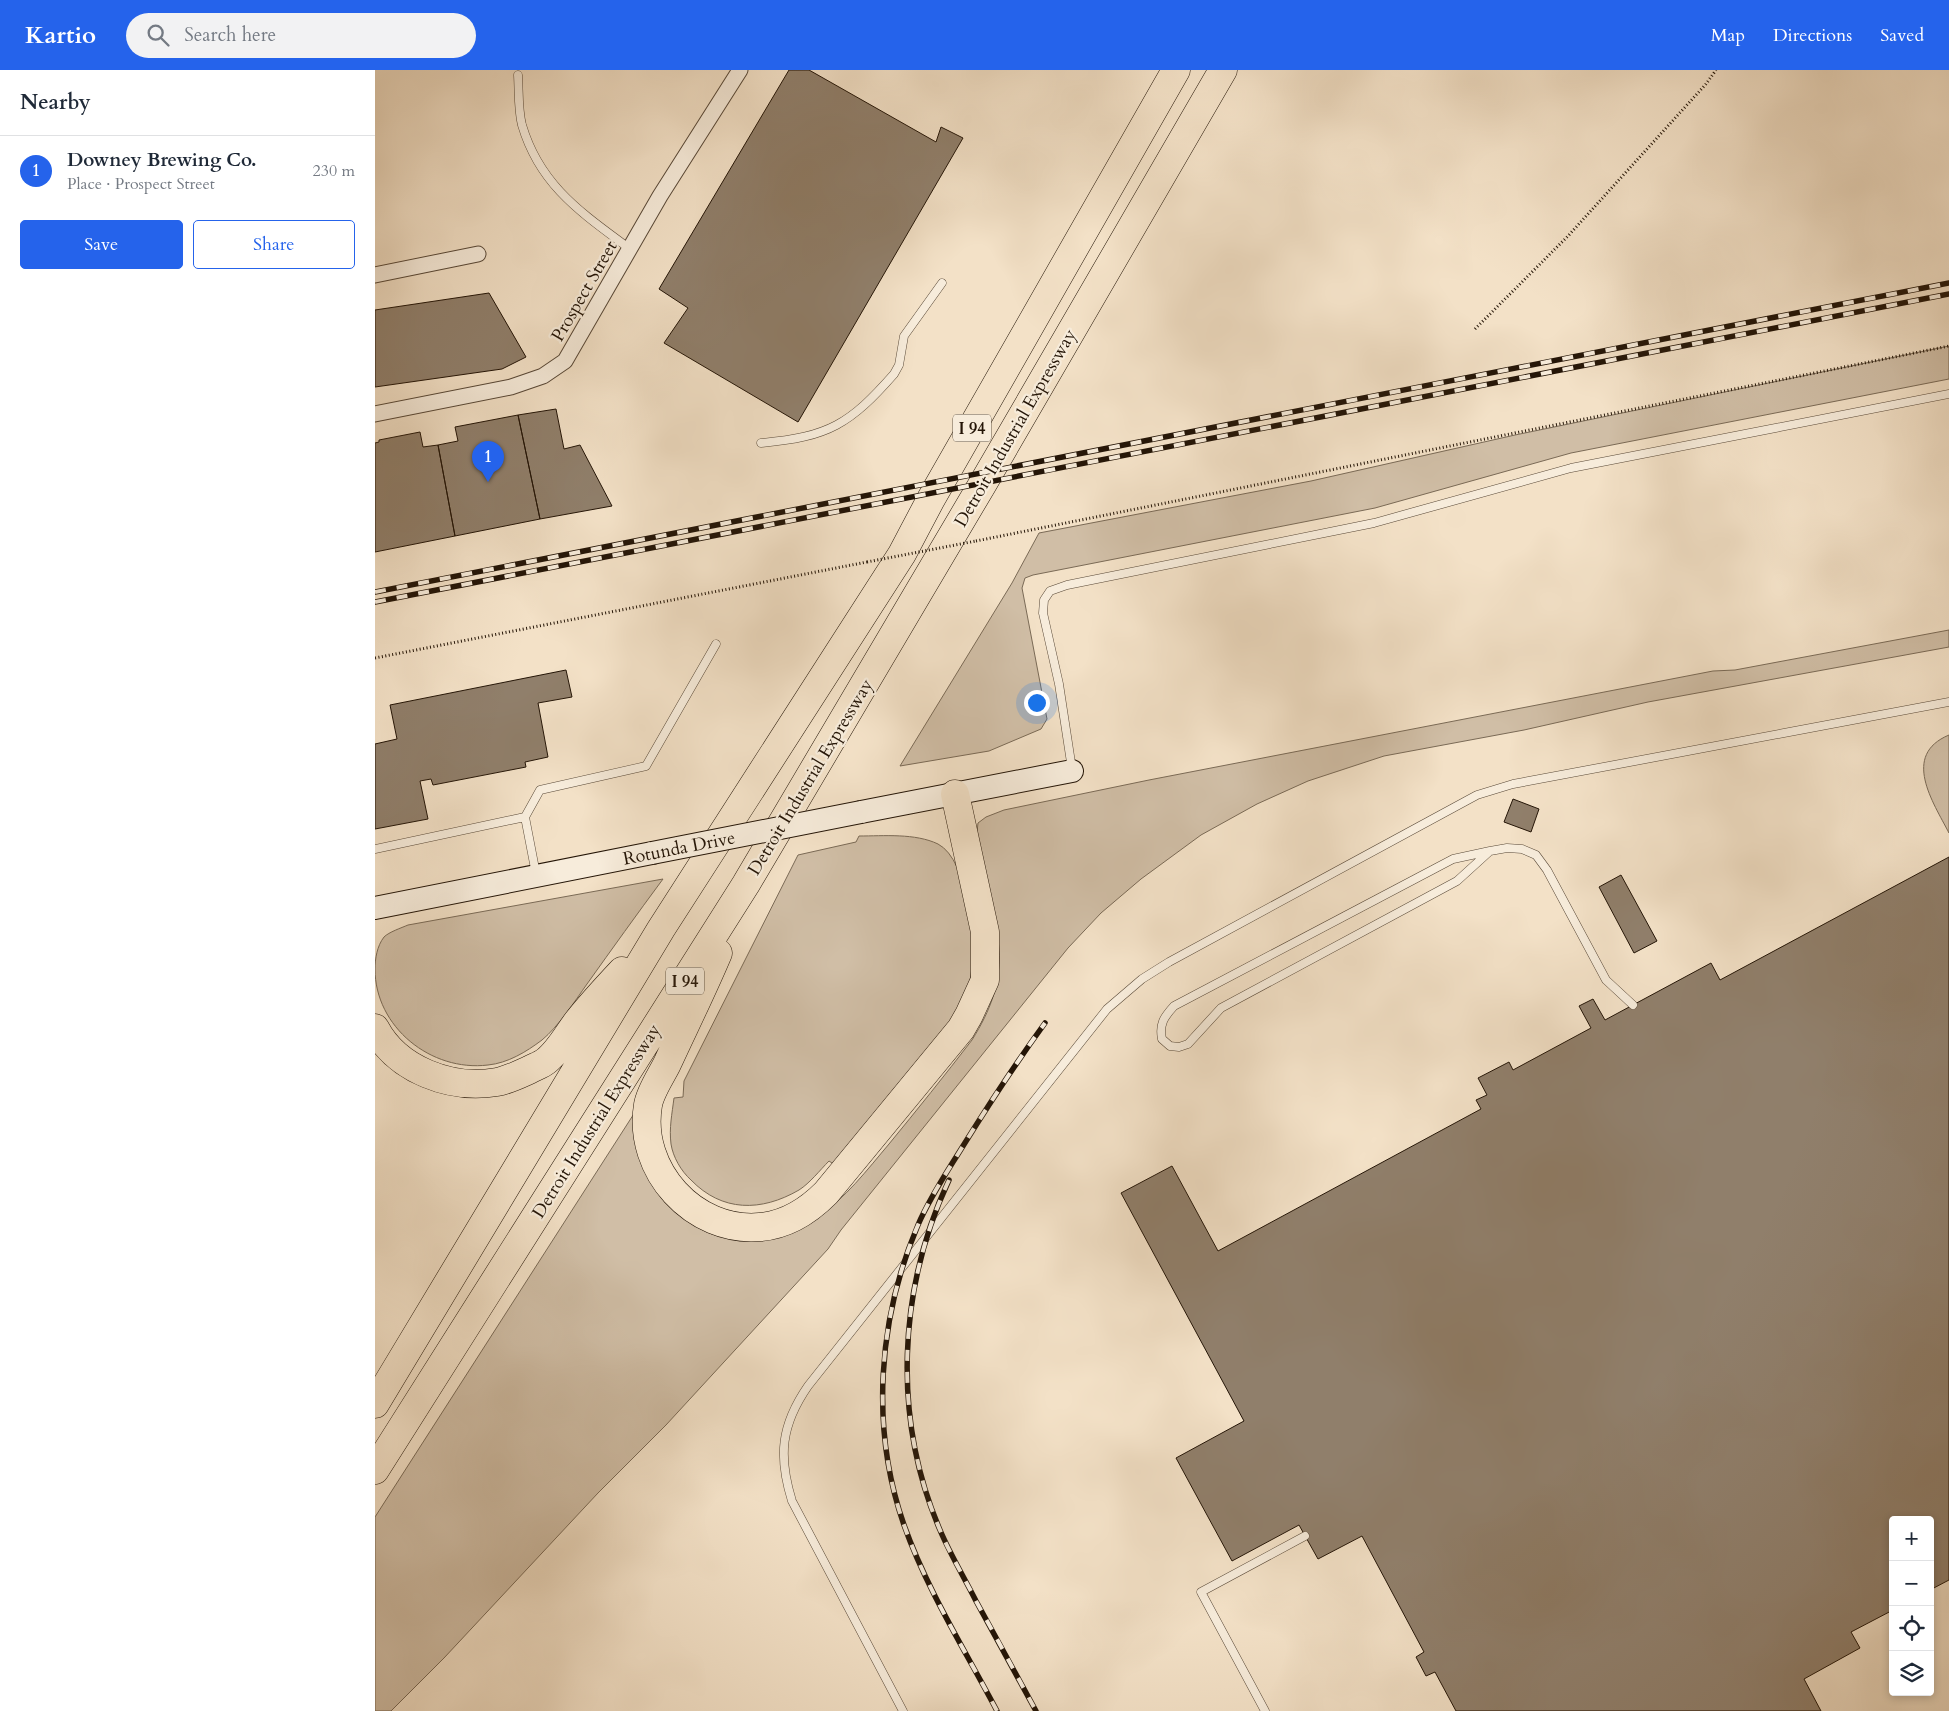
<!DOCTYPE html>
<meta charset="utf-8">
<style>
body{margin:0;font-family:Cardo,serif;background:#f2f2f3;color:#1f2937}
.controls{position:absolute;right:15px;bottom:15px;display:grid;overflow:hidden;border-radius:5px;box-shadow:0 2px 8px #0003}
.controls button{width:45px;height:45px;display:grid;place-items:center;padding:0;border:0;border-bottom:1px solid #e0e1e3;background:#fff;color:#1f2937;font:25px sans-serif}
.you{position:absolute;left:661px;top:632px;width:18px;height:18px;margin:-12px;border:4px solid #fff;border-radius:50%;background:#1a73e8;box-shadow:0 0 0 8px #1a73e833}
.badge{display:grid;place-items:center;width:32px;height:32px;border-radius:50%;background:#2563eb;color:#fff;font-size:16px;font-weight:700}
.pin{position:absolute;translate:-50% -41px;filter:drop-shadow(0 1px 2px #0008)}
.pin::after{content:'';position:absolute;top:26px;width:18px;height:15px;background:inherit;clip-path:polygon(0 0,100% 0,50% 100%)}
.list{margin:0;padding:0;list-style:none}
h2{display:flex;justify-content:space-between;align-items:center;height:65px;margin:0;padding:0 20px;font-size:21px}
h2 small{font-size:16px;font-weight:400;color:#747a83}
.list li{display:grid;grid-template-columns:32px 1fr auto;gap:15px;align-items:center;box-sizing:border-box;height:70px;padding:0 20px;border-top:1px solid #e0e1e3}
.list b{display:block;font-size:19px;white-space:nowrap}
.list p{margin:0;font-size:16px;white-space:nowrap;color:#747a83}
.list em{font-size:16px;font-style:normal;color:#747a83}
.actions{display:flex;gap:10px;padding:15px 20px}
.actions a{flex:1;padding:11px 0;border:1px solid #2563eb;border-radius:5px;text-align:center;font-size:18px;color:#2563eb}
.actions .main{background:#2563eb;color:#fff}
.icon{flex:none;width:28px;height:28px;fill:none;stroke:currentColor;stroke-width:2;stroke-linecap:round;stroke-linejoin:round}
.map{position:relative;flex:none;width:1574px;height:1641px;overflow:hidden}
header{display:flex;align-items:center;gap:30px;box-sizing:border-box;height:70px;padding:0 25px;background:#2563eb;color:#fff}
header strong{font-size:24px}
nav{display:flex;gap:28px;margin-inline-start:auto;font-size:18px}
.search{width:350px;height:45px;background:#f2f2f3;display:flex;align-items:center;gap:12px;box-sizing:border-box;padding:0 18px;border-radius:28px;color:#747a83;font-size:19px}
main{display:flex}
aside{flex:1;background:#fff}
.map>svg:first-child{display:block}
</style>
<header>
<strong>Kartio</strong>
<div class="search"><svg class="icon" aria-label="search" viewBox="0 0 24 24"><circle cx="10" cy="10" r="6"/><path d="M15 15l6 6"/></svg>Search here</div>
<nav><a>Map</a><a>Directions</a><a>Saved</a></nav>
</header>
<main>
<aside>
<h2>Nearby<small></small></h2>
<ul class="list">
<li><span class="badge">1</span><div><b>Downey Brewing Co.</b><p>Place · Prospect Street</p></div><em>230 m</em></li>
</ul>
<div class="actions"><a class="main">Save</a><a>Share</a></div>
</aside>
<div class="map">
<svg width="1574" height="1641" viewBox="0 0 1574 1641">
<rect width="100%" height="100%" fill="#f3e1c7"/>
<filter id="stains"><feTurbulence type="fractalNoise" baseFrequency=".004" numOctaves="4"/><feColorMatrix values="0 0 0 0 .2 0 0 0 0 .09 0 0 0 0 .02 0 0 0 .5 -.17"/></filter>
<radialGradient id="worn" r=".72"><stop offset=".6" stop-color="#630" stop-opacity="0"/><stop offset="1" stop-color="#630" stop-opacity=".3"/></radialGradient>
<!-- green -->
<path fill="#d0bea6" stroke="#7a6a56" d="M1574,276V309L1196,383L1000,438L658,505L650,508L647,518L672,649L666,659L614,681L525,696L637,513L664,463L936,411L1140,365Z
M1574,560V577L1273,632L1149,660L1009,686L933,711L882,734L826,765L766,809L726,843L693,878L466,1160L453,1179L291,1355L223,1423L69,1588L16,1641H0V1447L262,1039C265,1092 270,1126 319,1155C347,1172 361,1169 391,1161C406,1158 429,1156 442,1147C470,1129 492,1100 514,1074C542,1040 570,1005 597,970C636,908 626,873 610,806C606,788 600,771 603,753L611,747L629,740L774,710L1338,601L1360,600Z
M1574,665V763C1558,732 1526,685 1574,665Z
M484,766C509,766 540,763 563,774C594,790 601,875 596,905C594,921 587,935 580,948L460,1095L454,1091C445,1100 435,1113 424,1120C386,1142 347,1142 316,1110C306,1101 298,1087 296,1074C294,1058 297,1044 299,1028L308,1027L309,1011L423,785L481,772Z
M288,809C262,844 237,879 212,914C200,931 183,957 167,970C151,982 133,993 113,995C56,1002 0,957 0,899C0,889 2,876 9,867C14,862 26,858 33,855Z"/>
<!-- building -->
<path fill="#907f6b" stroke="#241507" d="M414,0H434L561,72L566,57L588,68L423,352L289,273L313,238L284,219Z
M114,223L151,287L127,299L0,317V240Z
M181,339L189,379L205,375L237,436L165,449L143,345Z
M143,345L165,449L80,466L63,375L83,371L80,357Z
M45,362L48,377L63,375L80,466L0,482V373L4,372V370Z
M191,600L197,627L163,633L173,687L150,692L151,697L58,715L56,709L45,711L53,749L0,759V674L22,669L15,635Z
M1138,729L1164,739L1156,762L1129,752Z
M1574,787V1510L1555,1520V1450H1518V1540L1476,1562L1485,1578L1429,1609L1446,1641H1081L1060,1602L1051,1606L1041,1587L1049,1582L987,1466L943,1489L924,1455L857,1491L801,1388L869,1351L746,1123L797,1096L843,1181L1106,1039L1101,1030L1112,1025L1103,1008L1134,992L1138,1000L1216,958L1204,936L1218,929L1230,950L1336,893L1345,910Z
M1246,805L1282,871L1259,883L1224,817Z"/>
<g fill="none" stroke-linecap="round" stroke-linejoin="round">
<defs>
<path id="service" d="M143,5C144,21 143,40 147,55C165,116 207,143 255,179
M386,373C454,367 475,354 519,304L524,295L529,266L567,213
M697,699L684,614L668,543L669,530L675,521L692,515L999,453L1196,398L1574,324
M150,747L165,720L271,696L341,574
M0,779L150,747L161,804
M1115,781L1078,789L799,936C789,947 784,954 787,969L795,976L804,977L813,974L846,938L1082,811L1115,781L1132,778L1147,779L1161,785L1172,800L1231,910L1258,935
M528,1641L417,1431C403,1386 406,1355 433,1316L732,939L767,909L794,892L1102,725L1138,714L1574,632
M890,1641L826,1522L930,1466"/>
<path id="minor" d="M0,205L103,184
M0,344L136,317L168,306L190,291L285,126L365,0"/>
<path id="secondary" d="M486,742L697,701
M0,838L277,783"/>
<path id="motorway" d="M343,883C327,921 309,957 292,994C286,1006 275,1022 273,1035C262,1100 319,1163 385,1157C411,1155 433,1141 451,1123L586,959L594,945L610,910V862L580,724
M0,958C22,1000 76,1020 122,1012C133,1010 143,1005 154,1000C159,997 166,995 171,991C183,982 193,964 202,952C216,934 232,917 247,901
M0,1334L286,859L527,484L556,429L801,0
M0,1400L371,814L607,415L848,0"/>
</defs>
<!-- service casing -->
<use href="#service" stroke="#584837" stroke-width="9"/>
<!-- minor casing -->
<use href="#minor" stroke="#584837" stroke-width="17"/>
<!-- secondary casing -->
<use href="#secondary" stroke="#241507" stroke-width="24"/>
<!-- motorway casing -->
<use href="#motorway" stroke="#241507" stroke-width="29"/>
<!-- path -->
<path stroke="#241507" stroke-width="3" stroke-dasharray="1 2.5" stroke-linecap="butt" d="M1100,259L1193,166L1331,14L1341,0
M601,471L1574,276
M0,588L492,492"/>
<!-- service -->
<use href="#service" stroke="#f7ecdb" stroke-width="8"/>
<!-- minor -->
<use href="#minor" stroke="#f7ecdb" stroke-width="15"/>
<!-- secondary -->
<use href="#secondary" stroke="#f7ecdb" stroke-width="22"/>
<!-- motorway -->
<use href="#motorway" stroke="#f3e1c7" stroke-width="28"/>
<defs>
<path id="rail" d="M0,522L1574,213
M0,532L1574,224
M574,1110C523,1219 517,1348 565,1460C575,1484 589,1507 601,1531C621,1567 641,1604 661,1641
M622,1641C590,1580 552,1520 529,1455C495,1358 503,1249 543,1155C555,1127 572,1102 588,1076C614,1034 641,993 670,953"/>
</defs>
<!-- rail casing -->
<use href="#rail" stroke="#241507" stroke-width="5.5"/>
<!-- rail -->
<use href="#rail" stroke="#f7ecdb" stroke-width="4" stroke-dasharray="11" stroke-linecap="butt"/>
<defs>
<path id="secondary-bridge" d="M277,783L486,742"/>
</defs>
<!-- secondary-bridge casing -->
<use href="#secondary-bridge" stroke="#241507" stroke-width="24" stroke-linecap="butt"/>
<!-- path-bridge -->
<path stroke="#241507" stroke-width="3" stroke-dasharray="1 2.5" stroke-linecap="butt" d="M492,492L601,471"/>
<!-- secondary-bridge -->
<use href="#secondary-bridge" stroke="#f7ecdb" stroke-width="22"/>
</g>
<g text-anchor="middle" stroke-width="4.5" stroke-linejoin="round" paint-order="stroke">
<!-- shield labels -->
<g fill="#f7ecdb" stroke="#635647" stroke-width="1">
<rect x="578" y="344.5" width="38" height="27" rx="4"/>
<rect x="291" y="897.5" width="38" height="27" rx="4"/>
</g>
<g font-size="16" font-weight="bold" fill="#241507">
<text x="597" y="364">I 94</text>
<text x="310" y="917">I 94</text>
</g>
<!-- street labels -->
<g font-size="18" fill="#241507" stroke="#f7ecdb">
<text transform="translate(209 221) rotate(-60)" y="6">Prospect Street</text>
<text transform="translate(640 358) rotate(-60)" y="6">Detroit Industrial Expressway</text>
<text transform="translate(435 707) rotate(-59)" y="6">Detroit Industrial Expressway</text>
<text transform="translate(304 778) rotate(-11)" y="6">Rotunda Drive</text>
<text transform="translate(221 1051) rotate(-58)" y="6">Detroit Industrial Expressway</text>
</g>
</g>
<rect width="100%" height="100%" filter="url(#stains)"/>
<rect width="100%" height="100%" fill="url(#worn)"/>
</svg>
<div class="controls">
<button>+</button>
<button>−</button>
<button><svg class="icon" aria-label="locate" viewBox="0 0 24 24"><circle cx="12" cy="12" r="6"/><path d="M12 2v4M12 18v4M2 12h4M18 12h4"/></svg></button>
<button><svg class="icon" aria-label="layers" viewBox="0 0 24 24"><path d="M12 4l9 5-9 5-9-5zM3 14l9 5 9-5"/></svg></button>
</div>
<div class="you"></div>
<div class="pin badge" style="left:113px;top:412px">1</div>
</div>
</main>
